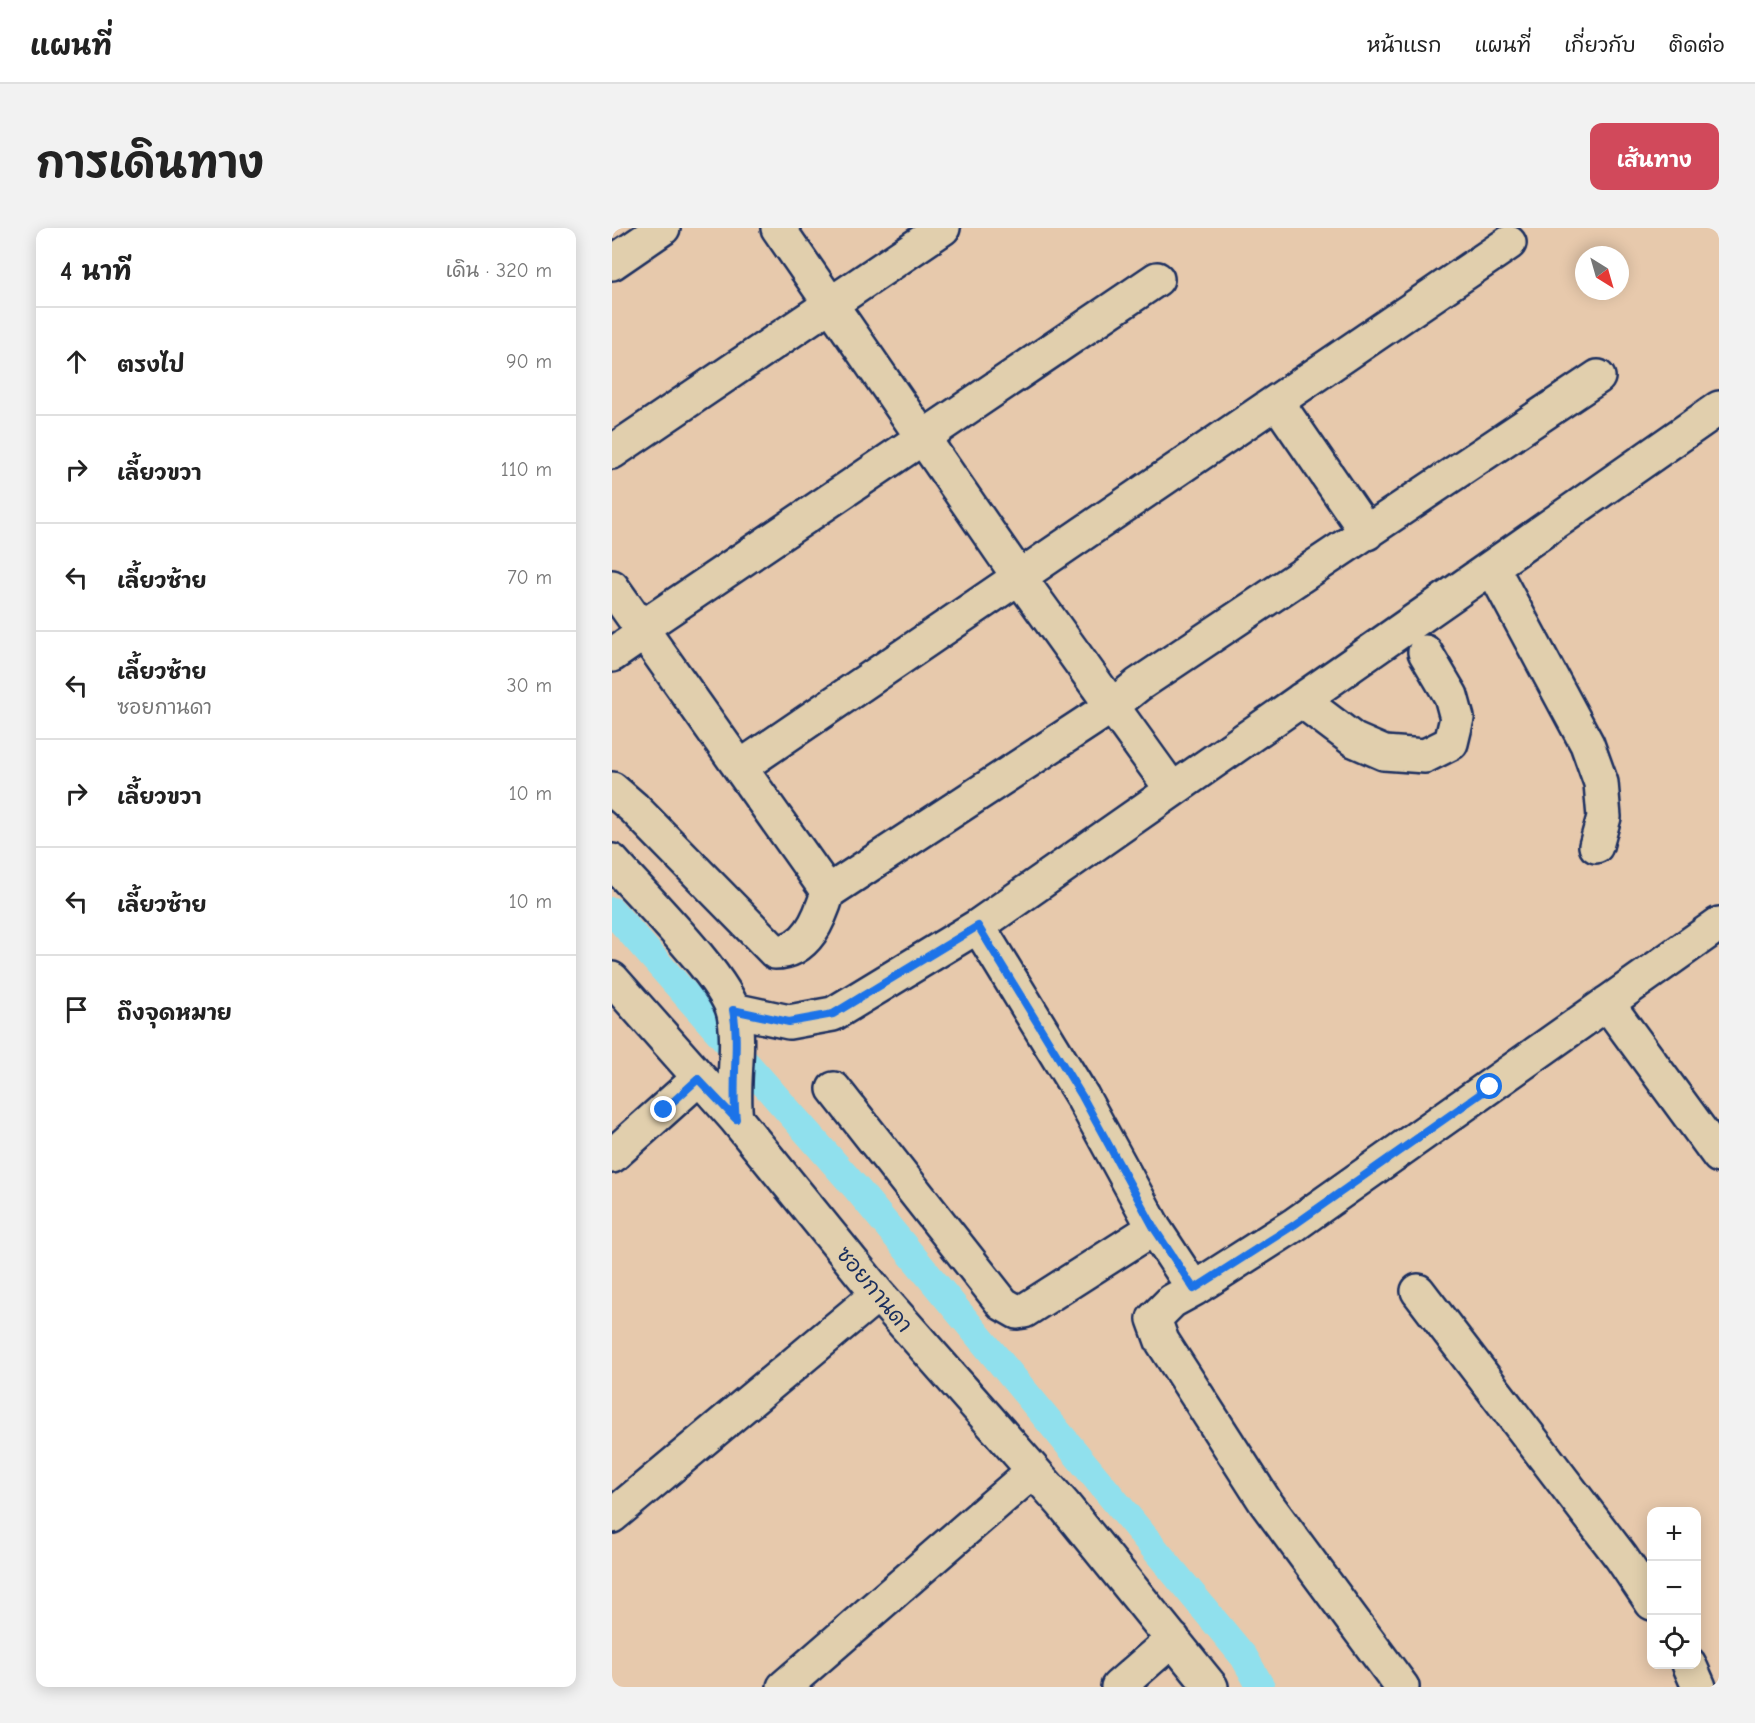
<!DOCTYPE html>
<html lang="th">
<meta charset="utf-8">
<style>
body{margin:0;font-family:"Comic Neue","Playpen Sans Thai",sans-serif;background:#f2f2f2;color:#222}
.controls{position:absolute;right:18px;bottom:18px;display:grid;overflow:hidden;border-radius:12px;box-shadow:0 3px 15px #0003}
.controls button{width:54px;height:54px;display:grid;place-items:center;padding:0;border:0;border-bottom:2px solid #e0e0e0;background:#fff;color:#222;font:30px sans-serif}
.compass{position:absolute;left:963px;top:18px;width:54px;height:54px;border-radius:50%;background:#fff;box-shadow:0 3px 15px #0003;rotate:143deg}
.stop{position:absolute;width:18px;height:18px;margin:-14px;border:4px solid #1a73e8;border-radius:50%;background:#fff}
.stop.end{background:#1a73e8;border-color:#fff;box-shadow:0 2px 6px #0008}
.list{margin:0;padding:0;list-style:none}
h2{display:flex;justify-content:space-between;align-items:center;height:78px;margin:0;padding:0 24px;font-size:26px}
h2 small{font-size:20px;font-weight:400;color:#767676}
.list li{display:grid;grid-template-columns:39px 1fr auto;gap:18px;align-items:center;box-sizing:border-box;height:108px;padding:0 24px;border-top:2px solid #e0e0e0}
.list b{display:block;font-size:22px;white-space:nowrap}
.list p{margin:0;font-size:20px;white-space:nowrap;color:#767676}
.list em{font-size:20px;font-style:normal;color:#767676}
.icon{flex:none;width:33px;height:33px;fill:none;stroke:currentColor;stroke-width:2;stroke-linecap:round;stroke-linejoin:round}
.map{position:relative;flex:none;width:1107px;height:1459px;overflow:hidden;border-radius:12px}
header{display:flex;align-items:center;gap:36px;box-sizing:border-box;height:84px;padding:0 30px;background:#fff;border-bottom:2px solid #e0e0e0}
header strong{font-size:28px}
nav{display:flex;gap:33px;margin-inline-start:auto;font-size:21px}
.intro{display:flex;align-items:center;justify-content:space-between;box-sizing:border-box;height:144px;padding:0 36px}
h1{margin:0;font-size:42px}
.button{padding:15px 27px;border-radius:12px;background:#d1495b;color:#fff;font-size:21px;font-weight:700}
main{display:flex;gap:36px;padding:0 36px}
aside{flex:1;background:#fff;border-radius:12px;box-shadow:0 3px 15px #0003}
.map>svg:first-child{display:block}
</style>
<header>
<strong>แผนที่</strong>
<nav><a>หน้าแรก</a><a>แผนที่</a><a>เกี่ยวกับ</a><a>ติดต่อ</a></nav>
</header>
<div class="intro"><h1>การเดินทาง</h1><a class="button">เส้นทาง</a></div>
<main>
<aside>
<h2>4 นาที<small>เดิน · 320 m</small></h2>
<ul class="list">
<li><svg class="icon" aria-label="ahead" viewBox="0 0 24 24"><path d="M12 20V5M6 11l6-6 6 6"/></svg><div><b>ตรงไป</b></div><em>90 m</em></li>
<li><svg class="icon" aria-label="right" viewBox="0 0 24 24"><path d="M7 20v-9h11M14 6l5 5-5 5"/></svg><div><b>เลี้ยวขวา</b></div><em>110 m</em></li>
<li><svg class="icon" aria-label="left" viewBox="0 0 24 24"><path d="M17 20v-9H6M10 6l-5 5 5 5"/></svg><div><b>เลี้ยวซ้าย</b></div><em>70 m</em></li>
<li><svg class="icon" aria-label="left" viewBox="0 0 24 24"><path d="M17 20v-9H6M10 6l-5 5 5 5"/></svg><div><b>เลี้ยวซ้าย</b><p>ซอยกานดา</p></div><em>30 m</em></li>
<li><svg class="icon" aria-label="right" viewBox="0 0 24 24"><path d="M7 20v-9h11M14 6l5 5-5 5"/></svg><div><b>เลี้ยวขวา</b></div><em>10 m</em></li>
<li><svg class="icon" aria-label="left" viewBox="0 0 24 24"><path d="M17 20v-9H6M10 6l-5 5 5 5"/></svg><div><b>เลี้ยวซ้าย</b></div><em>10 m</em></li>
<li><svg class="icon" aria-label="arrive" viewBox="0 0 24 24"><path d="M6 21V4h12l-3 4 3 4H6"/></svg><div><b>ถึงจุดหมาย</b></div></li>
</ul>
</aside>
<div class="map">
<svg width="1107" height="1459" viewBox="0 0 1107 1459">
<rect width="100%" height="100%" fill="#e7c9ac"/>
<filter id="ink" filterUnits="userSpaceOnUse"><feTurbulence type="fractalNoise" baseFrequency=".0167" numOctaves="2"/><feDisplacementMap in="SourceGraphic" scale="12" xChannelSelector="R" yChannelSelector="G"/><feConvolveMatrix kernelMatrix="1 2 1 2 8 2 1 2 1" color-interpolation-filters="sRGB"/></filter>
<g filter="url(#ink)">
<g fill="none" stroke-linecap="round" stroke-linejoin="round">
<!-- canal -->
<path stroke="#90e0ed" stroke-width="28" d="M0,683L245,961L632,1429L649,1459"/>
<defs>
<path id="minor" d="M166,0L407,349L551,549
M0,35L51,0
M665,174L755,305
M0,224L331,0
M880,339L975,516L989,555L992,589L984,618
M0,359L216,664
M28,401L545,51
M0,427L32,405
M689,472L742,512L772,525L813,528L839,515L845,490L839,468L813,424
M130,538L897,15
M0,561L22,580L163,724C195,724 208,690 216,664L500,478L526,457L986,149
M0,633C27,664 115,751 122,786C129,820 119,856 124,891L266,1066L451,1276L599,1459
M366,698L1107,180
M0,751L124,891
M995,775L1107,928
M121,782L177,794L221,786L366,698L470,868L542,1000L582,1061
M222,861L391,1076L405,1084L412,1083L542,1000
M0,928L86,851
M806,1063L1009,1329L1040,1375
M0,1288L266,1066
M1077,1436L1087,1459
M172,1459L421,1243
M506,1459L561,1411
M790,1459L654,1275L550,1113L542,1091L560,1073L582,1061L682,997L1107,696"/>
</defs>
<!-- minor casing -->
<use href="#minor" stroke="#1b2f5e" stroke-width="38"/>
<!-- minor -->
<use href="#minor" stroke="#e1cfad" stroke-width="33"/>
</g>
</g>
<g fill="none" stroke-linecap="round" stroke-linejoin="round" filter="url(#ink)">
<!-- route -->
<path stroke="#1a73e8" stroke-width="8" d="M52,882L86,851L124,891C119,855 128,818 121,782L177,794L221,786L366,698L470,868L542,1000L582,1061L682,997L878,859"/>
</g>
<g text-anchor="middle" stroke-width="6" stroke-linejoin="round" paint-order="stroke">
<!-- street labels -->
<g font-size="22" fill="#1b2f5e" stroke="#e1cfad">
<text transform="translate(263 1061) rotate(50)" y="8">ซอยกานดา</text>
</g>
</g>
</svg>
<div class="controls">
<button>+</button>
<button>−</button>
<button><svg class="icon" aria-label="locate" viewBox="0 0 24 24"><circle cx="12" cy="12" r="6"/><path d="M12 2v4M12 18v4M2 12h4M18 12h4"/></svg></button>
</div>
<svg class="compass" viewBox="-18 -18 36 36"><path d="M0-13l5 13h-10z" fill="#e53935"/><path d="M0 13l5-13h-10z" fill="#767676"/></svg>
<div class="stop" style="left:878px;top:859px"></div>
<div class="stop end" style="left:52px;top:882px"></div>
</div>
</main>
